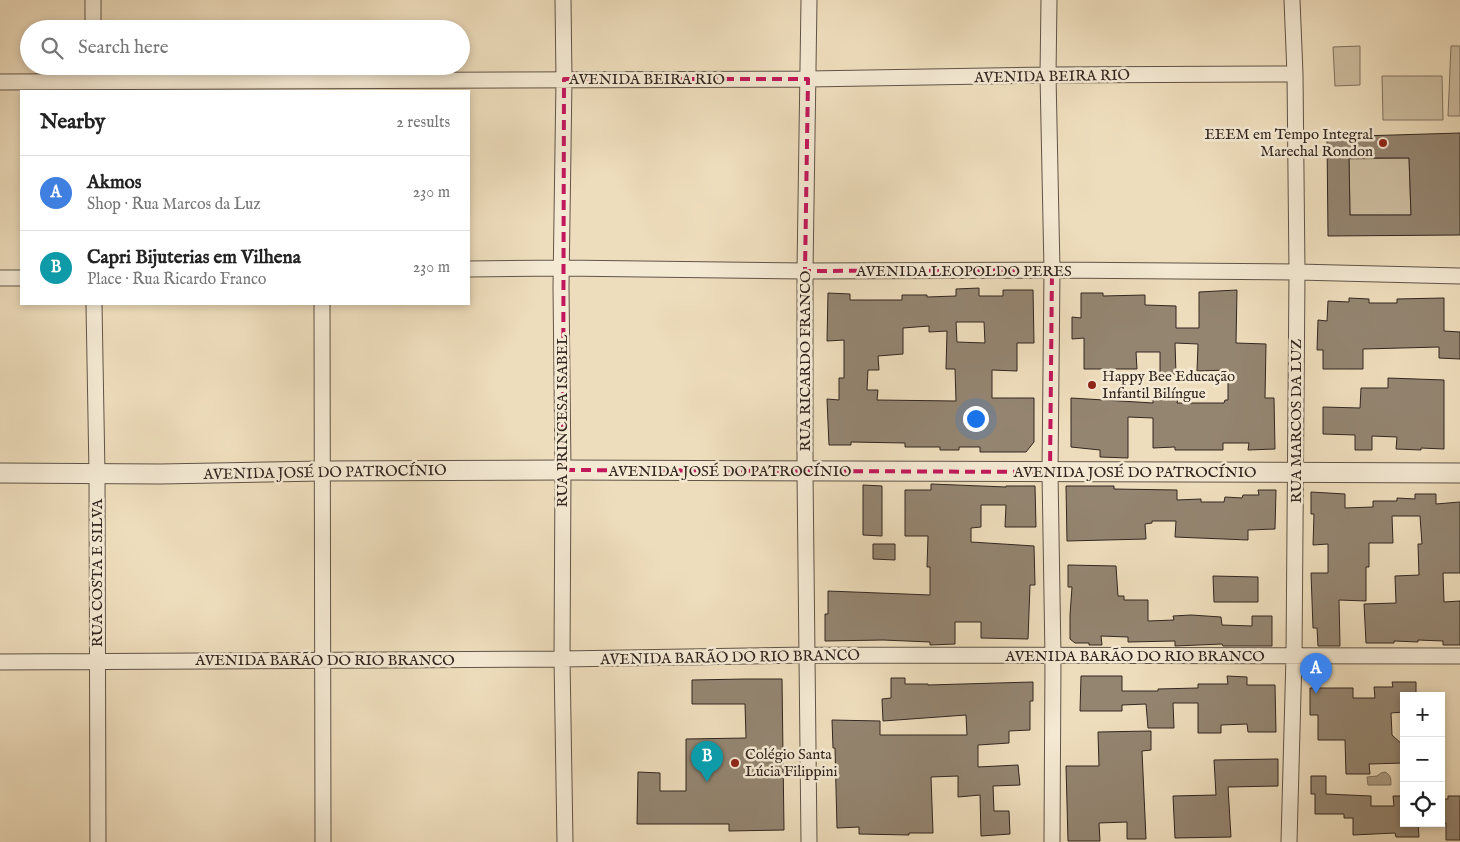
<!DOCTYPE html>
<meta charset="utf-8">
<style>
body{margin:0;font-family:"IM FELL English",serif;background:#f2f2f2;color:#222}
.controls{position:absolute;right:15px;bottom:15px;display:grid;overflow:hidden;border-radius:0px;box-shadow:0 2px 8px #0003}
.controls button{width:45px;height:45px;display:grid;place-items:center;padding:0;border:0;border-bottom:1px solid #e0e0e0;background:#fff;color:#222;font:25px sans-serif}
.you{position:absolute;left:975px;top:418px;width:18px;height:18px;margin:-12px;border:4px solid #fff;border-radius:50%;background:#1a73e8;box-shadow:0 0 0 8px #1a73e833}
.badge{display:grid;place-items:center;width:32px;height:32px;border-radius:50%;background:#0b8043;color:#fff;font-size:16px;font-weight:700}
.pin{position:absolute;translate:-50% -41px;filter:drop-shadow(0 1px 2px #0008)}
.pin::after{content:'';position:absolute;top:26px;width:18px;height:15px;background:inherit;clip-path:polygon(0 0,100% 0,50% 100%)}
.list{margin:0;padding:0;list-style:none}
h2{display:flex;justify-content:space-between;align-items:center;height:65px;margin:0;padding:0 20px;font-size:21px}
h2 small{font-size:16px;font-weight:400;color:#767676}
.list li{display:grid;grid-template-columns:32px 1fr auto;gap:15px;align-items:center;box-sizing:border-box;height:75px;padding:0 20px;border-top:1px solid #e0e0e0}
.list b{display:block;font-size:19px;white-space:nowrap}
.list p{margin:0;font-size:16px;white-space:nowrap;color:#767676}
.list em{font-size:16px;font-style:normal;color:#767676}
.icon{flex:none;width:28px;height:28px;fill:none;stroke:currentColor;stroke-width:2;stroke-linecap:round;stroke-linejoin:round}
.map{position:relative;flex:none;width:1460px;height:842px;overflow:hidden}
.search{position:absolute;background:#fff;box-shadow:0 2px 8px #0003;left:20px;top:20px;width:450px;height:55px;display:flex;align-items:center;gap:12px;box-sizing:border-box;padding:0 18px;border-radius:28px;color:#767676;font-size:19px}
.panel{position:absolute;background:#fff;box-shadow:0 2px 8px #0003;left:20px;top:90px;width:450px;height:215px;border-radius:0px}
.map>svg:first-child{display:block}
</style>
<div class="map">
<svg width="1460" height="842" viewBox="0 0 1460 842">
<rect width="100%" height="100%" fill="#eeddbc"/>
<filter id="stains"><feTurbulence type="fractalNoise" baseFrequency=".004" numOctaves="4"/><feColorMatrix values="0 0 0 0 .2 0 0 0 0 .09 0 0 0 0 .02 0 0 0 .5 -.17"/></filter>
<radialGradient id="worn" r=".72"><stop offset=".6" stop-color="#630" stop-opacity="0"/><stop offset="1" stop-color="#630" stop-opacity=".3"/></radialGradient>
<!-- green -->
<path fill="#cebea1" stroke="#807260" d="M1360,46V85L1335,86L1333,47Z
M1451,46H1460V116H1448Z
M1382,76H1442L1443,120H1383Z
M1409,158L1411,215H1350L1349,159Z"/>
<!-- water -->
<path fill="#ae9f87" stroke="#7c6f5e" d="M1385,772C1391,775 1391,779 1391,785H1368L1367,777L1377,776L1381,773Z"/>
<!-- building -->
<path fill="#948571" stroke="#322620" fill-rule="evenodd" d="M1460,133V235L1328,236L1327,137ZM1349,158H1409L1411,215H1350Z
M979,288V296H1003V290H1033L1034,343H1017V371L992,370V398H1034V442L1026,452H980V447H959V450H940V447H905V443L851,442V445H829L827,399L839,400V378H844V340L827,341L828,293L850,294V300H902V295H927V297L956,296V289ZM956,322H984L985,343L957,342ZM929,326V332L947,331L946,369H955L956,401L877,400L878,390H867L868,370H879L878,356L903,354V328Z
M1237,290L1236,343L1266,344L1265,398H1274L1275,449L1248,450L1249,443H1223V450H1175V447L1153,448V418L1128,417V458L1100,457V450L1071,447V398L1153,403V399H1178L1177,403H1224L1225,400H1228V370L1197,371L1198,344L1175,343L1176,374L1160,373V352H1136L1137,369H1084V338L1072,339V317L1081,318V293H1103V296L1145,295V305L1176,306V328H1199V292Z
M1349,298L1369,299V303H1397V299L1444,298V331L1460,332V359L1439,358V347L1363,349V369H1323V350H1317L1318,320L1327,321L1328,301L1349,302Z
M1388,378L1444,380V449L1421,448V450L1396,449L1397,437L1372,436V450H1355V435L1323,434V407L1360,408L1361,388H1388Z
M931,484L1006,487V486H1035L1036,527H1005L1006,505H981V527L971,528V542L1034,546L1035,585H1030L1028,639L981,638V622H955V644L930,645V642L883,640L825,641V614H828V591L930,595V567H927L928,536H905V490H931Z
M863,485L882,486V536L863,535Z
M1066,486H1114V489L1177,490V500L1201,499V502H1224L1225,497L1242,498L1243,495H1259L1258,490H1276L1275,529L1248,530V540L1175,537L1176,521H1152V523L1145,524L1146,539L1067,541Z
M1311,492L1345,494V508L1373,507V501H1397V498L1415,499V494H1436V504L1460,502V573H1443L1444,602L1460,601V645H1443V641L1418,640V642L1394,641V643H1366L1364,604L1396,603L1395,576L1419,575L1418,544H1422L1420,516H1392L1393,543H1369V567H1366V601L1339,600L1340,646H1318L1317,628H1313L1311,573H1328V544L1313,545L1314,514H1311Z
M873,544H895V560L873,559Z
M1068,565L1116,566L1118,596H1124V600H1148V621L1174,620L1173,616L1191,615L1221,617L1222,625L1252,626V616H1272V646H1223L1222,644L1175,646V641L1128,642V637L1101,636L1102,645H1089V643H1075L1070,639V615L1072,587H1068Z
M1213,576L1258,577V602H1214Z
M1081,676H1122V691H1158V689L1198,688V684H1228L1227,676L1247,677V685H1275L1276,732H1248L1247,724L1221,725V733H1198V703H1173L1174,728H1148L1146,704L1122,705V711H1080Z
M891,678H905V684H928V685L1033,682V701H1030V730L1009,731V743L978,745V767L1018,765L1020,785L993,786L994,811H1009L1010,834L981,836L980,795L958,797V776L931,777L933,833H909V835L859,834V827L837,828L835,748H833L832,720L880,721V735H967L966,715L883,721L882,699L891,698Z
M745,679H782L784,830L729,831V824H637L638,772L660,773V791H686V739L746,738L745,704H692V680Z
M1392,682H1416V696H1404V712L1391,713L1392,735L1404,746V763L1369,764L1370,774H1346L1345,740H1318V715H1310V688H1353V698H1375L1374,687H1393Z
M1151,731V750L1142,751L1146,839H1127V822L1099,823L1100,841H1068L1066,766H1099L1098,732Z
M1278,759V786L1228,787L1231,837L1175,838L1173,796L1216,795L1214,760Z
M1311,776H1326V794L1371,796V806H1394L1393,796H1404V823H1418L1419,837H1396L1395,833L1353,835V818H1344V814H1315V794H1311Z
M1448,796H1460V840H1446V823H1441V799H1448Z"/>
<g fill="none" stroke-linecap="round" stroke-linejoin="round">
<defs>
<path id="minor" d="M563,0L564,79L561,287L563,470L562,659L565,842
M809,0L805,271V472L809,842
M1049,0L1048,75L1052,270L1050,472L1053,657L1052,842
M93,29V0
M0,82L808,79L1048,75L1295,74
M469,269L562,268L805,271L1052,270L1297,272L1460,276
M0,278H21
M94,304L97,474L98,842
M322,304L323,842
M0,662L562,659L808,655L1460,656
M1289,842L1294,656L1297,272L1295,74L1292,0"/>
<path id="tertiary" d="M0,473L160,474L322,471L563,470L1460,473"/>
</defs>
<!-- minor casing -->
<use href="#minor" stroke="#615447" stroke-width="17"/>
<!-- tertiary casing -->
<use href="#tertiary" stroke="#615447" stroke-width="21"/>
<!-- minor -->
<use href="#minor" stroke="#f4e9d3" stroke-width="15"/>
<!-- tertiary -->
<use href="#tertiary" stroke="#f4e9d3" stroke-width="19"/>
</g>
<!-- marked area -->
<path fill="none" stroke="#c2185b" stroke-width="4" stroke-dasharray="10 6" stroke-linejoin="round" d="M564,79H808L805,271L1052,270L1050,472L563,470Z"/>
<!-- markers -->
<g fill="#8f2418" stroke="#f4e9d3" stroke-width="2">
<circle cx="1383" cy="143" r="5"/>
<circle cx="1092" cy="385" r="5"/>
<circle cx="735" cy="763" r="5"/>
</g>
<g text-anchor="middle" stroke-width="5" stroke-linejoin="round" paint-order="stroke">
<!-- street labels -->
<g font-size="15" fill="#322620" stroke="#f4e9d3">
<text transform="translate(1052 76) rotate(-1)" y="5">AVENIDA BEIRA RIO</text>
<text x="647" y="84">AVENIDA BEIRA RIO</text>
<text x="964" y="276">AVENIDA LEOPOLDO PERES</text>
<text transform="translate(805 361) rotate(-90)" y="5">RUA RICARDO FRANCO</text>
<text transform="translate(562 421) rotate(-90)" y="5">RUA PRINCESA ISABEL</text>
<text transform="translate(1296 421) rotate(-90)" y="5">RUA MARCOS DA LUZ</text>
<text x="730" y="476">AVENIDA JOSÉ DO PATROCÍNIO</text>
<text transform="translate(325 472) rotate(-1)" y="5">AVENIDA JOSÉ DO PATROCÍNIO</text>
<text x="1135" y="477">AVENIDA JOSÉ DO PATROCÍNIO</text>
<text transform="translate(97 573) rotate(-90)" y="5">RUA COSTA E SILVA</text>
<text x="1135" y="661">AVENIDA BARÃO DO RIO BRANCO</text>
<text transform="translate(730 657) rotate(-1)" y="5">AVENIDA BARÃO DO RIO BRANCO</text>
<text x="325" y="665">AVENIDA BARÃO DO RIO BRANCO</text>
</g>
<!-- poi labels -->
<g font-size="15" fill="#322620" stroke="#f4e9d3" text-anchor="start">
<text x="1373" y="139" text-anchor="end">EEEM em Tempo Integral<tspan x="1373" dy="17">Marechal Rondon</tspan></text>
<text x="1102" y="381">Happy Bee Educação<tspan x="1102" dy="17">Infantil Bilíngue</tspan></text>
<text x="745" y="759">Colégio Santa<tspan x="745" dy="17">Lúcia Filippini</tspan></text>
</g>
</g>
<rect width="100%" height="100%" filter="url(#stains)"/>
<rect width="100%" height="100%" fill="url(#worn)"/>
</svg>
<div class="controls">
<button>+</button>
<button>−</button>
<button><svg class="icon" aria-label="locate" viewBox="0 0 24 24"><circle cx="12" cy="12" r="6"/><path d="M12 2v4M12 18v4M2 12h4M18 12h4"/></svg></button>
</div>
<div class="you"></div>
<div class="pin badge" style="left:1316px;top:694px;background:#3f7fe0">A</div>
<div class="pin badge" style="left:707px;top:782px;background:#0f9aa8">B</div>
<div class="search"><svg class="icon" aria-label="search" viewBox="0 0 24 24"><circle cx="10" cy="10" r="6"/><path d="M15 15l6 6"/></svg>Search here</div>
<section class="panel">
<h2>Nearby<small>2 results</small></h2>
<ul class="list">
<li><span class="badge" style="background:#3f7fe0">A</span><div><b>Akmos</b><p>Shop · Rua Marcos da Luz</p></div><em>230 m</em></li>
<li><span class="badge" style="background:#0f9aa8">B</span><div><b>Capri Bijuterias em Vilhena</b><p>Place · Rua Ricardo Franco</p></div><em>230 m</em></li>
</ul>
</section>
</div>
